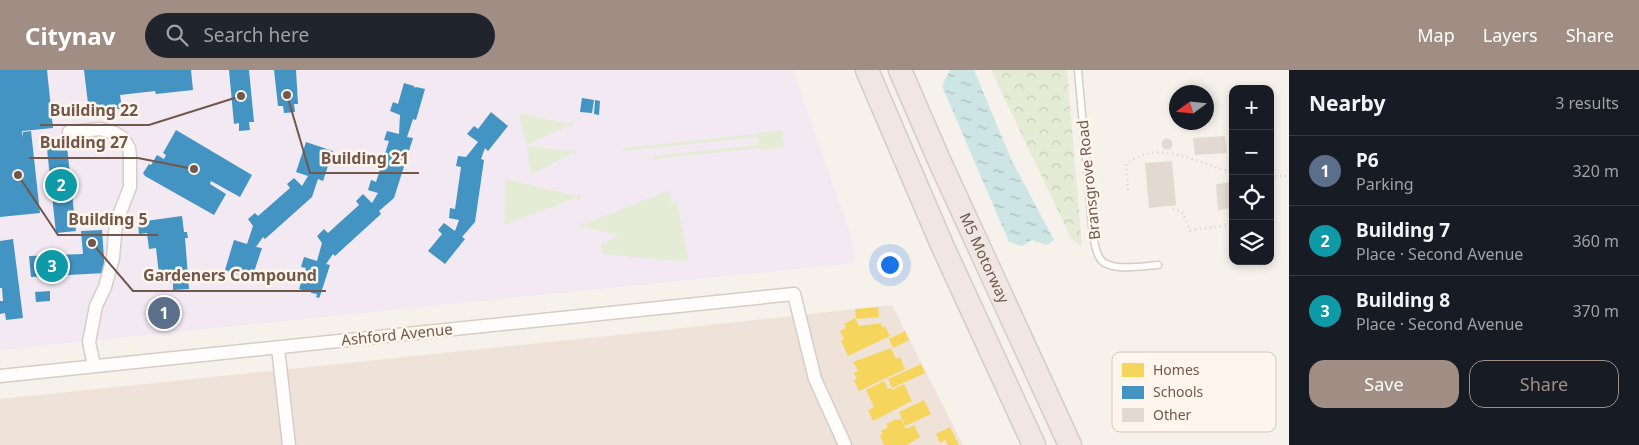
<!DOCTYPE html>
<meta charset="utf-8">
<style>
body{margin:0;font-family:"Noto Sans",sans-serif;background:#20242c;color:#f1f3f6}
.controls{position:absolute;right:15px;top:15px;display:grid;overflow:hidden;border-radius:10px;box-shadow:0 2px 8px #0003}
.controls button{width:45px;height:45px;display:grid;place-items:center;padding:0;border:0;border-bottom:1px solid #363941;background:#171b24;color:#f1f3f6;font:25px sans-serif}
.compass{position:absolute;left:1169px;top:15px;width:45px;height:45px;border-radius:50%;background:#171b24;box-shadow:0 2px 8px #0003;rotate:255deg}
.you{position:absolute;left:889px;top:194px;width:18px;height:18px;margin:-12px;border:4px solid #fff;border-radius:50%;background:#1a73e8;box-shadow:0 0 0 8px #1a73e833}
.badge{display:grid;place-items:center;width:32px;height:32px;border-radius:50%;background:#a08d84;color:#fff;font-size:16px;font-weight:700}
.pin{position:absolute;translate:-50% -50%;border:2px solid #fff;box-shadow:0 1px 5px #0006}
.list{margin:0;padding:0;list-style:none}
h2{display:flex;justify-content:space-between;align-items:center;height:65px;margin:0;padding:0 20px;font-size:21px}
h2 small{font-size:16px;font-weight:400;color:#9ea1a6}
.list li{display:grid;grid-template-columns:32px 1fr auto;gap:15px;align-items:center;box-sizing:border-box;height:70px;padding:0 20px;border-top:1px solid #363941}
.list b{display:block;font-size:19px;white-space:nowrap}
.list p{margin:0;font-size:16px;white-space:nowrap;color:#9ea1a6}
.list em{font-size:16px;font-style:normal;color:#9ea1a6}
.actions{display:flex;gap:10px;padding:15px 20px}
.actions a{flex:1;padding:11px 0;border:1px solid #a08d84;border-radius:15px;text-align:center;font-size:18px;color:#a08d84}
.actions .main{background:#a08d84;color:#fff}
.icon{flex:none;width:28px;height:28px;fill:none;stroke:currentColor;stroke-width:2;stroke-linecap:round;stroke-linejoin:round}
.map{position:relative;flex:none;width:1289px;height:375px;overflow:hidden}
header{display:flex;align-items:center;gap:30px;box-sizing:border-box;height:70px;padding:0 25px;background:#a08d84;color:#fff}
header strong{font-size:24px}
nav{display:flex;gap:28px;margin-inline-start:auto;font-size:18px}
.search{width:350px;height:45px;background:#20242c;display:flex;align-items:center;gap:12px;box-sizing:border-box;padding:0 18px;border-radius:28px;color:#9ea1a6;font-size:19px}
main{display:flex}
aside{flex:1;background:#171b24}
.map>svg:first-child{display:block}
</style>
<header>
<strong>Citynav</strong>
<div class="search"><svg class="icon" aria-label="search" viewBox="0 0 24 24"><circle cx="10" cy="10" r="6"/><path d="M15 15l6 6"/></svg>Search here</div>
<nav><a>Map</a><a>Layers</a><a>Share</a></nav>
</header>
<main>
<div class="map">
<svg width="1289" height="375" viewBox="0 0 1289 375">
<defs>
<pattern id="forest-crowns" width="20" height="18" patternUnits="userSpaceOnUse" patternTransform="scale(1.25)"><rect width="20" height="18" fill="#e4ecd6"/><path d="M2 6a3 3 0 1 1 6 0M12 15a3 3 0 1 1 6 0" fill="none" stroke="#c7ccb9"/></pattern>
<pattern id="water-ripples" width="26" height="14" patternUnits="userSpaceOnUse" patternTransform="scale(1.25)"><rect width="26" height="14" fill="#cde5e5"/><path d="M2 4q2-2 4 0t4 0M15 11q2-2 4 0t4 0" fill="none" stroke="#abbcbc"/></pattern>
</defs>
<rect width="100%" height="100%" fill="#f6f1eb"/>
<!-- residential -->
<path fill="#efe3d9" d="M892,235L963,375H0V329L646,262Z"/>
<!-- education -->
<path fill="#f2e9f2" d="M0,0H793L853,172L855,193L0,280Z"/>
<!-- green -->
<path fill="#e4ecd6" d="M519,43L568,54L572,52L573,55L571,57L568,56L526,75Z
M782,60L784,77L759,80V78L653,89V86L758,75V67L623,81V78L757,64V63Z
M527,76L571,81L575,79L577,82L575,84L572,83L531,105Z
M506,109L576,126L580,124L582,127L579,130L576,128L504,155Z
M670,120L671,134L677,131L689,192L603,184L601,175L618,165L585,157L582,159L579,158L580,153L585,154Z"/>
<!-- forest -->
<path fill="url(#forest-crowns)" d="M991,0H1067L1082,177L1071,168Z"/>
<!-- water -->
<path fill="url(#water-ripples)" d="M950,0H974L1011,89L1054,170L1047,175L1032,170L1022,176L1009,172L942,16Z"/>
<!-- homes -->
<path fill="#f6d55c" d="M878,237L879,247L856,249L855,239Z
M855,248L859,256L881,253L882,258L885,256L890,266L848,286L841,271L844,269L840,261L846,258L844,254Z
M905,261L909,270L893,278L889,269Z
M891,278L896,289L900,287L905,299L859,321L854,310L857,309L854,303L858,301L853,292Z
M921,294L925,303L892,318L888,309Z
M884,311L888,319L891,318L892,320L904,314L912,331L873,351L868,340L874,337L866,320Z
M924,330L931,344L905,356L899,342Z
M896,349L897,350L901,349L906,359L914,355L920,367L907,375H884L880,366L882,364L881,361L888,357L886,354Z
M950,357L959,375H948L945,370L940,373L936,364Z"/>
<!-- schools -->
<path fill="#4393c3" d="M0,0H47L53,58L22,61V67L23,62L31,61L40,143L0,147Z
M84,0H191L193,20L156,24L155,21L120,25L122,39H114V42H109V40L89,42Z
M229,0H249L254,52H249L250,60L239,61V53L234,54Z
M274,0H296L298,34H294L295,42L284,43L283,36H278Z
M404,13L414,16L415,18L416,17L425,19L416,50L413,49L407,67L413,68L394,128L379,141L381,144L335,186L333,184L326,194L330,195L320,226L319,228L316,227L317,224L311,223V221L309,222L299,219L306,198L301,197L304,187L317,191L322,173L317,166L324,159L328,163L359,135L356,131L363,124L372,133L378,123L368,120L371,110L376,112L389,71L384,70L387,61L399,64L400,45L390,41L393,32L398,34Z
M582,28L594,30L592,43L580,42Z
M595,30L600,31L599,45L594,44Z
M491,42L508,56L488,81L485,78L481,89L484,90L475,152L462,167L465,169L445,194L428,181L442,164L438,160L444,153L455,161L459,150L449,148L450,138L455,139L461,97L456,96L458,86L466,87L478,72L467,64L474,56L478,59Z
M176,60L252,105L240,127L211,111L210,114L226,124L214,145L145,106L143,103L149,94L151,95L157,85L164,89L166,85L163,83Z
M66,67L76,161L56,163L46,70Z
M306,72L333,81L323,111L318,109L312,127L265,169L263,167L256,177L262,178L251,211L247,210L248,208L225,200L234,170L247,174L253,156L248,149L255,143L258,146L290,118L287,114L294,108L302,116L308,106L296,102Z
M182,146L184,162H187L188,168H185L189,219L173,220V212L160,213L156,178L149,179L147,163L139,164L138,152Z
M102,160L105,203L31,207L29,186L83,184L81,161Z
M13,169L23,248L6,250L5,243L0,244V231H3L2,218H0V171Z
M50,221V231L36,232L35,222Z"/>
<!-- building -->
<path fill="#e2d9d3" d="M1225,66L1227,83L1195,85L1193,68Z
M1161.5 74a5.5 5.5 0 1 1 11 0a5.5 5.5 0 1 1-11 0Z
M1172,91L1176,135L1149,138L1145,93Z
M1233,112V138L1218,140L1216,114Z"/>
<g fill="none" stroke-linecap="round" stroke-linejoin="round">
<defs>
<path id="lane" d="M1078,0L1092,156C1093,166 1094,177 1099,187C1107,203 1142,196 1158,195"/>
<path id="street" d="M69,62L100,59L115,63L123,68L129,78L130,86V117L116,153L113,188L105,217L96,236L89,272L94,296
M278,278L289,375
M0,306L794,224L815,309L845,375"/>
<g id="highway">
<path d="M867,0L942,175L1034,375"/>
<path id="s1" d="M900,0L939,90L1070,375"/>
</g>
</defs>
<!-- lane casing -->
<use href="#lane" stroke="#d4cdc8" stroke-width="9"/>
<!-- street casing -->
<use href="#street" stroke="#d4cdc8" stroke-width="15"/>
<!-- highway casing -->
<use href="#highway" stroke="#d5ccc6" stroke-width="25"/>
<!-- path -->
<path stroke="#d9d1ce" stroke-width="2.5" stroke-dasharray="1 4" stroke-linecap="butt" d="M1270,106H1289
M1128,120L1126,94C1131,92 1135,87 1140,86C1168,74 1205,96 1233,102
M1171,135V138L1182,142L1191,163
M1190,160L1233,155"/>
<!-- lane -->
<use href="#lane" stroke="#fefdfc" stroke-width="6"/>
<!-- street -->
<use href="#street" stroke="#fefdfc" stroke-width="12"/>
<!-- highway -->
<use href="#highway" stroke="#f0e7e4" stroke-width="22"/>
</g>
<g text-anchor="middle" stroke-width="5" stroke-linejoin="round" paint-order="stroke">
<!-- street labels -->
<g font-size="15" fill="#72574c" stroke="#fef6ec">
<text transform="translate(1089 110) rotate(-96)" y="5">Bransgrove Road</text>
<text dy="5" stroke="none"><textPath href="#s1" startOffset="206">M5 Motorway</textPath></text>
<text transform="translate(397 265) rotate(-6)" y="5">Ashford Avenue</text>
</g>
</g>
<!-- legend -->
<rect x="1112" y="282" width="164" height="80" rx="8" fill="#fef6ec" stroke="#d4c6bc" stroke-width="1"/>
<rect x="1122" y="293" width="22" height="14" fill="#f6d55c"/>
<rect x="1122" y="316" width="22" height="13" fill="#4393c3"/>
<rect x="1122" y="338" width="22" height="14" fill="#e2d9d3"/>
<g font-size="14" fill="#72574c">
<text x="1153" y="305">Homes</text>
<text x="1153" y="327">Schools</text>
<text x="1153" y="350">Other</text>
</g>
<!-- callouts -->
<path fill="none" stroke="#72574c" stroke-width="2" d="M241 26L149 55H40M194 99L138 88H29M287 25L310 103H419M18 105L58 165H158M92 173L133 221H326"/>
<g fill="#72574c" stroke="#fef6ec" stroke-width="2">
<circle cx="241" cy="26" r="5"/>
<circle cx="194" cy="99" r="5"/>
<circle cx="287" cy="25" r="5"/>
<circle cx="18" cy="105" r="5"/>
<circle cx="92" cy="173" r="5"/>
</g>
<g font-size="16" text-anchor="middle" font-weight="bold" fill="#72574c" stroke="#fef6ec" stroke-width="5" stroke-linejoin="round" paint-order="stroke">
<text x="94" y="46">Building 22</text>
<text x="84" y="78">Building 27</text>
<text x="365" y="94">Building 21</text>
<text x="108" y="155">Building 5</text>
<text x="230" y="211">Gardeners Compound</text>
</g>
</svg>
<div class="controls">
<button>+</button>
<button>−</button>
<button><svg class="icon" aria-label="locate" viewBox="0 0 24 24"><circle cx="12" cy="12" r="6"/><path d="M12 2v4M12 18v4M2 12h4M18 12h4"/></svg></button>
<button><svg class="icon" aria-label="layers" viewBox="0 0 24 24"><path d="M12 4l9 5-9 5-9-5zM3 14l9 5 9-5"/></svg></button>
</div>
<svg class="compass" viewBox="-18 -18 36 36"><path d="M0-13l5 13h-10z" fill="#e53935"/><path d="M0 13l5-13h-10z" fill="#9ea1a6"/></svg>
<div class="you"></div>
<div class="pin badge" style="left:164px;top:243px;background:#5c6f8a">1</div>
<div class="pin badge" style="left:61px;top:115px;background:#0f9aa8">2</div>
<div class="pin badge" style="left:52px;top:196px;background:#0f9aa8">3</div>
</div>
<aside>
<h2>Nearby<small>3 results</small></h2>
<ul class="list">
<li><span class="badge" style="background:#5c6f8a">1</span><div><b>P6</b><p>Parking</p></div><em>320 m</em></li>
<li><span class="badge" style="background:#0f9aa8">2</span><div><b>Building 7</b><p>Place · Second Avenue</p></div><em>360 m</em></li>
<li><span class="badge" style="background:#0f9aa8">3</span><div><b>Building 8</b><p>Place · Second Avenue</p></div><em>370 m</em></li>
</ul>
<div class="actions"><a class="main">Save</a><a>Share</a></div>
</aside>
</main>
